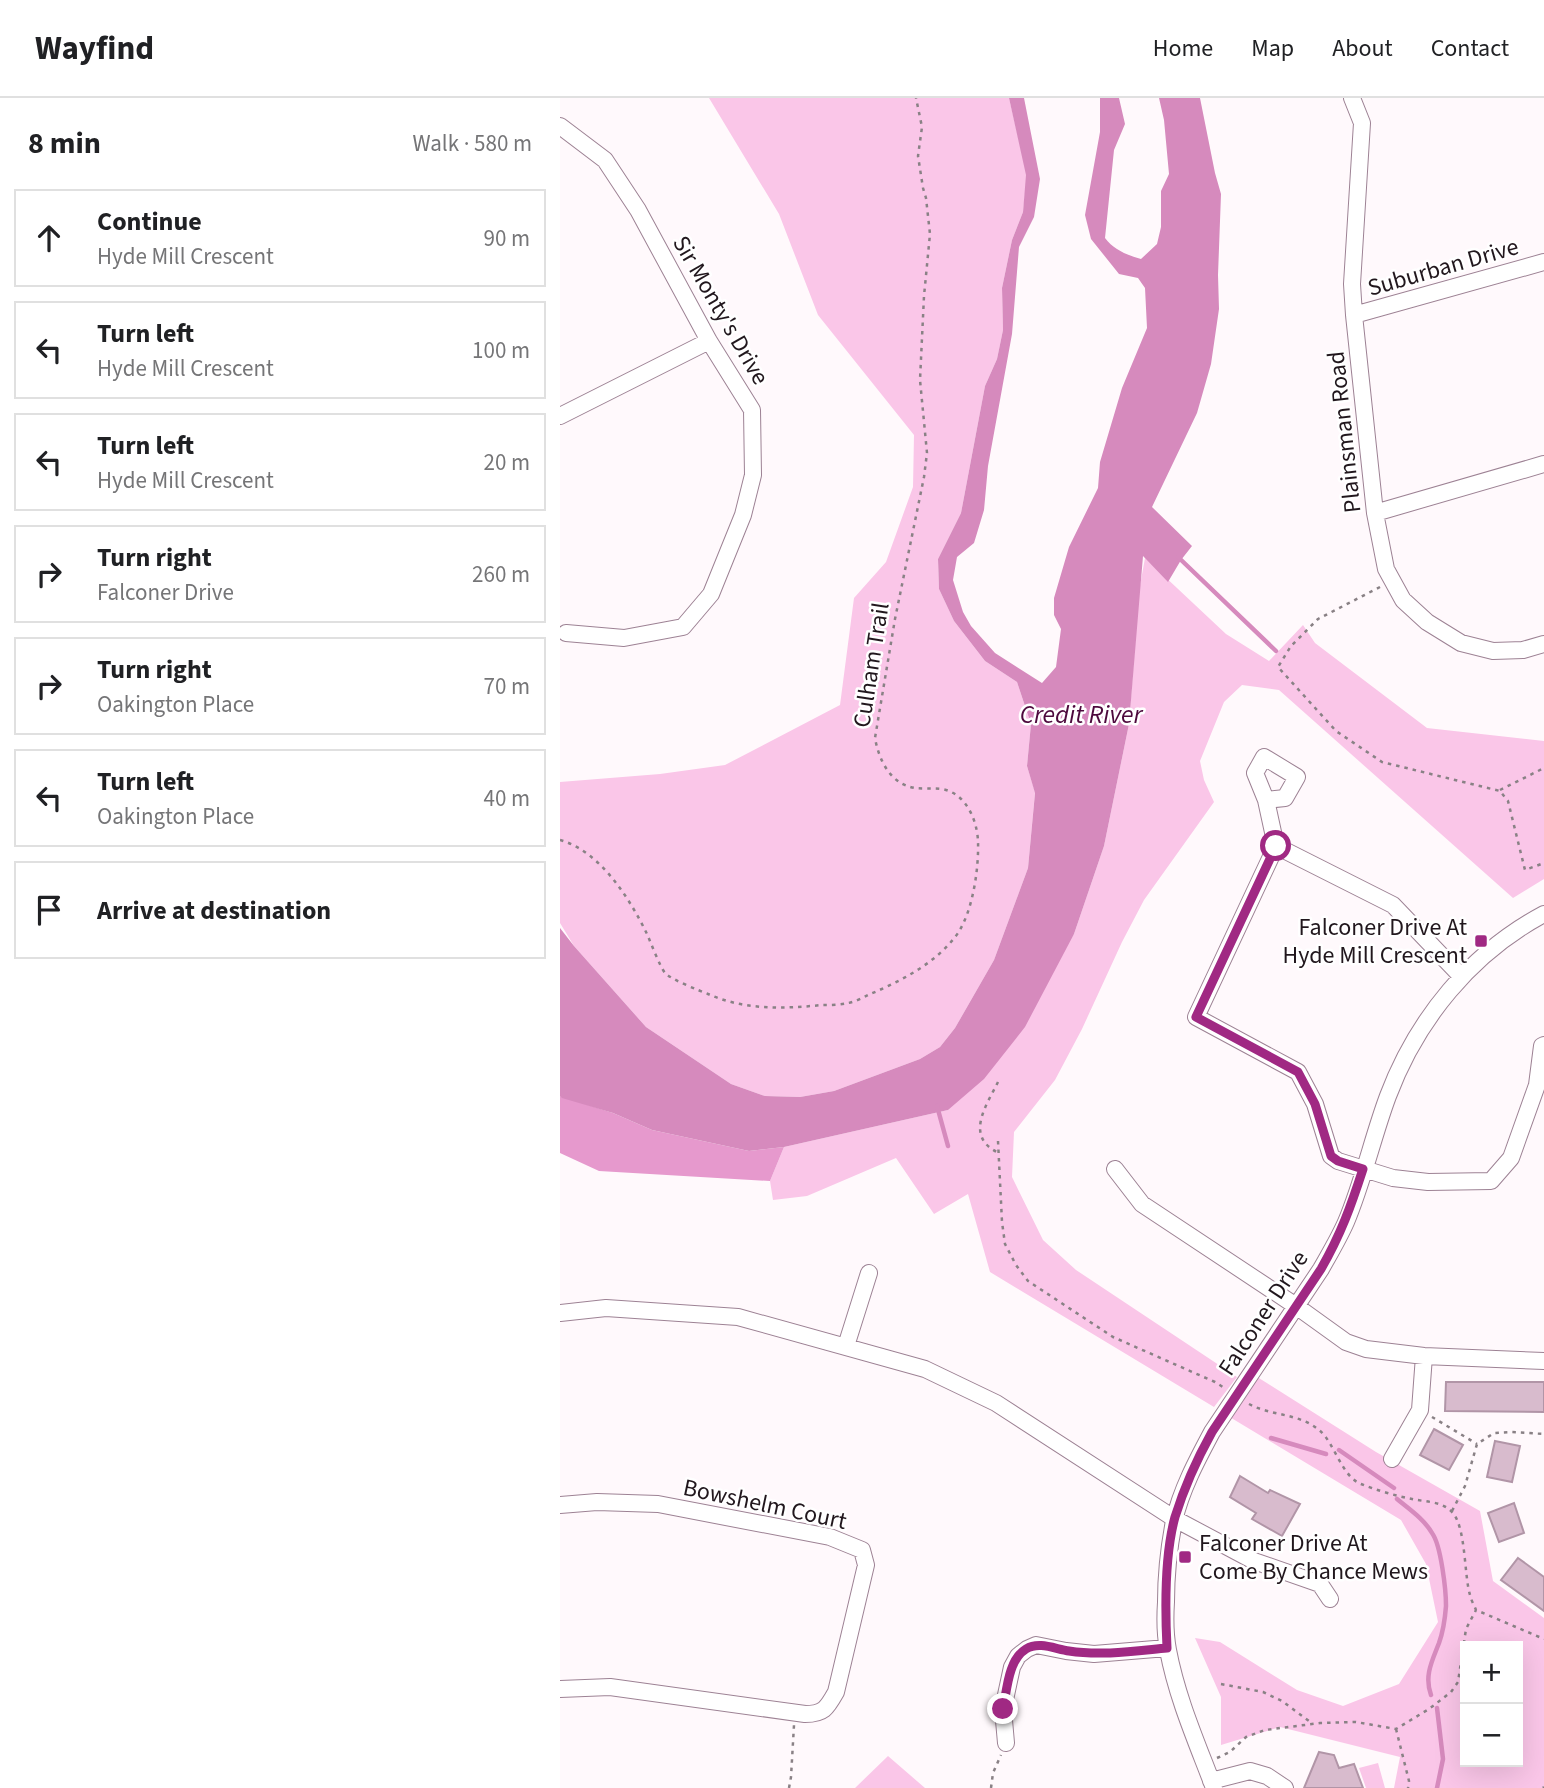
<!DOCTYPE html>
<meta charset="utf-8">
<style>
body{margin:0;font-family:"Source Sans 3",sans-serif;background:#f2f2f2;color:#202124}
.controls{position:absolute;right:21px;bottom:21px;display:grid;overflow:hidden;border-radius:0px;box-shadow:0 7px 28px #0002}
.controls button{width:63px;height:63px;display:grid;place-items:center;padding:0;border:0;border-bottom:2px solid #e0e0e0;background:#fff;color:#202124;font:35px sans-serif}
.stop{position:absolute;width:21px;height:21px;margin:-16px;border:5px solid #a02983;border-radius:50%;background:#fff}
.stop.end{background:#a02983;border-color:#fff;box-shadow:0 2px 7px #0008}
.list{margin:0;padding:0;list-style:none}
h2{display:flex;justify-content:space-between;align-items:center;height:91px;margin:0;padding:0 28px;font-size:30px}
h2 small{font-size:23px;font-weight:400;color:#757577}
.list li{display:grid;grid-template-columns:46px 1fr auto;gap:21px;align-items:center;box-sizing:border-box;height:98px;margin:0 14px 14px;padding:0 14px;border:2px solid #e0e0e0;border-radius:0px}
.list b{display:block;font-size:26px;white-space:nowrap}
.list p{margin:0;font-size:23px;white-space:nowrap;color:#757577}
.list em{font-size:23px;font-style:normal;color:#757577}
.icon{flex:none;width:38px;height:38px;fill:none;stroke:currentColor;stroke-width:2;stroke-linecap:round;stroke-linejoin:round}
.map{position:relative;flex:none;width:984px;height:1690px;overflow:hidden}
header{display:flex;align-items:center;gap:42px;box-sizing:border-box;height:98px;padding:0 35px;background:#fff;border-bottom:2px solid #e0e0e0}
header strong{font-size:33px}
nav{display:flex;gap:38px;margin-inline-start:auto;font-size:24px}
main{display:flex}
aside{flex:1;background:#fff}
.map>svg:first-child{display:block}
</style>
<header>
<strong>Wayfind</strong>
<nav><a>Home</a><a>Map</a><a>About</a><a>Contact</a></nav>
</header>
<main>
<aside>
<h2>8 min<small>Walk · 580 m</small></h2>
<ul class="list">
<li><svg class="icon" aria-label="ahead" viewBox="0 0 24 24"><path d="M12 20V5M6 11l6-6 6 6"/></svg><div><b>Continue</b><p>Hyde Mill Crescent</p></div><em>90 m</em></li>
<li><svg class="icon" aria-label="left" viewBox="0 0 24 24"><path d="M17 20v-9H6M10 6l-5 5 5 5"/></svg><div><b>Turn left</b><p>Hyde Mill Crescent</p></div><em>100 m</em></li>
<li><svg class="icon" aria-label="left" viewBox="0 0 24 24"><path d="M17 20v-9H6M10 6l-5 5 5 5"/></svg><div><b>Turn left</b><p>Hyde Mill Crescent</p></div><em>20 m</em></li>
<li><svg class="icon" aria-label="right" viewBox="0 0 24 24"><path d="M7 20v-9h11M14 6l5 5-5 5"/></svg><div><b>Turn right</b><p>Falconer Drive</p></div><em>260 m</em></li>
<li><svg class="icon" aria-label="right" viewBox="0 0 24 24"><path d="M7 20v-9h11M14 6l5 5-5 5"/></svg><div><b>Turn right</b><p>Oakington Place</p></div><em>70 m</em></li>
<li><svg class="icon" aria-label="left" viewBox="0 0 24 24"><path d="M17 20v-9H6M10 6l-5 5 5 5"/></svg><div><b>Turn left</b><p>Oakington Place</p></div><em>40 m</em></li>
<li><svg class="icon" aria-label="arrive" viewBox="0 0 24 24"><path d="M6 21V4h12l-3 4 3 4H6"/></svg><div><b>Arrive at destination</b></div></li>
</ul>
</aside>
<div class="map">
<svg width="984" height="1690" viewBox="0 0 984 1690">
<rect width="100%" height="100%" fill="#fff9fc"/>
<!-- green -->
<path fill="#fac6e8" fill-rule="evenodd" d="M149,0H449L467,77L463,114L452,142L442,190L443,232L437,261L425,288L401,415L378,461L379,491L394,523L425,563L457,584L471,626L467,668L475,694L468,770L434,862L395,930L380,949L360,961L274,993L240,999L205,998L171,986L86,929L14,848L0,825V684L100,676L165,667L280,607L294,500L326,464L353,389L354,337L258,217L219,116Z
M585,460L666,536L709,563L743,527L755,545L867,630L984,643V781L953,800L719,592L682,587L664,604L640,663L644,682L654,704L584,802L562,844L522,931L495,982L454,1034L452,1079L483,1142L516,1172L677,1279L654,1309L430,1174L408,1096L374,1116L336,1060L247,1098L213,1102L210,1083L224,1049L388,1012L514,836L544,748L569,626L579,493Z
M694,1277L816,1354L920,1413L933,1483L984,1520V1690H834L840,1659L720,1629L661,1647V1599L635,1540L660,1544L737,1592L783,1608L839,1586L878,1524L866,1466L841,1422L668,1318ZM905,1548H958V1664H905Z
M328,1658L365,1690H295Z
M818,1665L825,1690H806L799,1670Z"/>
<!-- forest -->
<path fill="#e699cd" d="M0,998L53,1015L92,1032L189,1053L224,1049L210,1083L39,1073L0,1055Z"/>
<!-- water -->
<path fill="#d68abd" d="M449,0H464L480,81L474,119L459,149L452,236L428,368L424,412L414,445L397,459L393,482L403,514L411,528L435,555L482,585L496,569L501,531L494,517V500L509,449L538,390L540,364L562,290L587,230L585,190L578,180L559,176L531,141L525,117L540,34V0H559L565,26L554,52L545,140C554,152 567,157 581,161L597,146L601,129V93L609,76L604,22L599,0H640L655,75L661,96L658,177L659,211L651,266L637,315L592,409L632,448L621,462L608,484L583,458L569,626L544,748L514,836L465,929L424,981L388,1012L224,1049L189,1053L92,1032L53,1015L2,1000L0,998V830L14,848L86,929L171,986L205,998L240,999L274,993L360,961L380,949L395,930L434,862L468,770L475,695L467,668L471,626L457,584L425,563L394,523L379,491L378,461L401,415L425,288L437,261L443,232L442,190L452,142L463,114L466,77Z"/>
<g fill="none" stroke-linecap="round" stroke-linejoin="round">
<!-- stream -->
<path stroke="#d68abd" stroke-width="4.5" d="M618,459L716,553
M377,1008L388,1048
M711,1340L766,1356
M779,1352L834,1390
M837,1401C849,1411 864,1421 872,1435C881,1447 886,1492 886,1508C885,1521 883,1534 879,1545C872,1563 864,1578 871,1597
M877,1610L883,1661L877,1690"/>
</g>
<!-- building -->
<path fill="#d8bbcd" stroke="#b195a7" stroke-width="2" d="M886,1284H984V1314L885,1313Z
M874,1331L903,1347L889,1372L860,1357Z
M935,1343L960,1348L952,1384L927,1379Z
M680,1378L708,1395L710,1392L740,1406L722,1438L692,1421L696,1415L670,1399Z
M954,1405L964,1435L939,1444L928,1415Z
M958,1460L984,1479V1513L941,1482Z
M759,1654L774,1657L779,1670L794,1666L803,1690H744Z"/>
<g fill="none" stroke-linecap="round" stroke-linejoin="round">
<defs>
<path id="minor" d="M792,0L802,25L792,186L794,217L815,415L826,471L843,502L867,524L901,545L933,553L963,552L984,546
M0,28L45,62L78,112L149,243L192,312L193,377L183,417L151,496L123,529L64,540L6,535
M794,217L984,164
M0,318L149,243
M815,415L984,366
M706,702L725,700L737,679L704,659L695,675L706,702L716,748
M901,878L833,807L716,748L636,919L738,974L755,1006L771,1058L778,1063L833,1080L868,1084L931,1083L951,1060L977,987L982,948L984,947
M555,1071L582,1106L736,1208L786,1244L806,1251L864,1258L984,1263
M0,1215L46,1210L178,1219L365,1271L436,1305L615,1421L694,1463L760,1486L770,1501
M286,1248L309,1175
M832,1361L860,1312L864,1258
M0,1407L37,1404L98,1406L270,1439L302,1452L306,1467L276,1594C267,1610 264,1616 245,1616L50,1589L0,1591
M446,1645L443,1611L452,1569L458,1558L467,1551L476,1547L506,1553L534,1556L607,1550
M651,1683L690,1673L707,1678L725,1690
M654,1690C637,1645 617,1600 608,1552C605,1536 605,1519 606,1504C606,1477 609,1449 614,1423C621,1392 637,1362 652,1334L761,1171C770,1155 779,1140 786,1124C803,1084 813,1038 828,998C857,921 911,855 984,816"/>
</defs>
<!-- minor casing -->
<use href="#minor" stroke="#9d8294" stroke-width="18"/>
<!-- path -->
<path stroke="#898185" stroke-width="2.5" stroke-dasharray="3.5 5" stroke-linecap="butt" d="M820,489L758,521L731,548L718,569L776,633L822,664L940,693L948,703L965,772L984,765
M940,692L984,670
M0,742C40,753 70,801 87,836C91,845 100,869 105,875C112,882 138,892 148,896C184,912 223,911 262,907C270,907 280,907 288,905C295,904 302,900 308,897C341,883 377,865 398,835C413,812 419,770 418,743C417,721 405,694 381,691C372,690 363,691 355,690C330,686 319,662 315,640L335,521L364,379L367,355L360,282L364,198L370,136L366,100L363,90L358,58L362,29L356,0
M438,984C426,1008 404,1039 439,1055
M438,1043L442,1124L445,1146L456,1167L468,1183L553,1239L655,1284L666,1291
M689,1306C711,1318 739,1315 759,1332C775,1345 781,1378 801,1386C816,1392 836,1398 852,1401C865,1404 882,1403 892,1414C906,1428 904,1477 910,1497C911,1502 914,1507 916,1512L984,1541
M872,1319L917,1346
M892,1413L905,1388L917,1346L934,1335L951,1334L984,1336
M661,1586L703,1594L722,1603L753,1626
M836,1631L849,1683L848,1690
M657,1660L670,1654L686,1639L705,1632L760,1625L796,1624L836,1631L869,1611L891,1594L898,1584L906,1531L916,1512
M229,1690L231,1679L234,1627
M431,1690L433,1675L441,1657
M983,1690L984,1689"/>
<!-- minor -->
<use href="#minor" stroke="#fff" stroke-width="16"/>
</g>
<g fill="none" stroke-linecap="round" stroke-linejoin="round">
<!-- route -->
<path stroke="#a02983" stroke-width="9" d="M443,1611C447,1592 448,1562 466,1551C479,1543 495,1551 509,1553C541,1558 575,1553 607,1550C605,1510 604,1459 615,1419C624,1390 637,1361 652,1334L761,1171C781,1136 791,1108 803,1071L778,1063L771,1058L755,1006L738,974L636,919L716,748"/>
</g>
<!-- markers -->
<g fill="#a02983" stroke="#fff" stroke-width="2.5">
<rect x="914" y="836" width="14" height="14" rx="3.5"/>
<rect x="618" y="1452" width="14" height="14" rx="3.5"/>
</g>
<g text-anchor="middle" stroke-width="5" stroke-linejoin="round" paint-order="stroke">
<!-- street labels -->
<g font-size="24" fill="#21171d" stroke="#fff">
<text transform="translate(883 169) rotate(-16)" y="8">Suburban Drive</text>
<text transform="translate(161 212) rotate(60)" y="8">Sir Monty's Drive</text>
<text transform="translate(784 334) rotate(-96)" y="8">Plainsman Road</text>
<text transform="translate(311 567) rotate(-81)" y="8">Culham Trail</text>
<text transform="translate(703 1215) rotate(-57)" y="8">Falconer Drive</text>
<text transform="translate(205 1406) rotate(12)" y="8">Bowshelm Court</text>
</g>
<!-- poi labels -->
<g font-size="24" fill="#21171d" stroke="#fff" text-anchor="end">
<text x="907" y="837">Falconer Drive At<tspan x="907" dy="28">Hyde Mill Crescent</tspan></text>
<text x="639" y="1453" text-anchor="start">Falconer Drive At<tspan x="639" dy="28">Come By Chance Mews</tspan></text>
</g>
<!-- water labels -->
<g font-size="26" font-style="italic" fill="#4d093d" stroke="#fff">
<text x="521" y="625">Credit River</text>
</g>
</g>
</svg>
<div class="controls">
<button>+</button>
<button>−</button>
</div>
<div class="stop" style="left:716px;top:748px"></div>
<div class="stop end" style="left:443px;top:1611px"></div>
</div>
</main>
